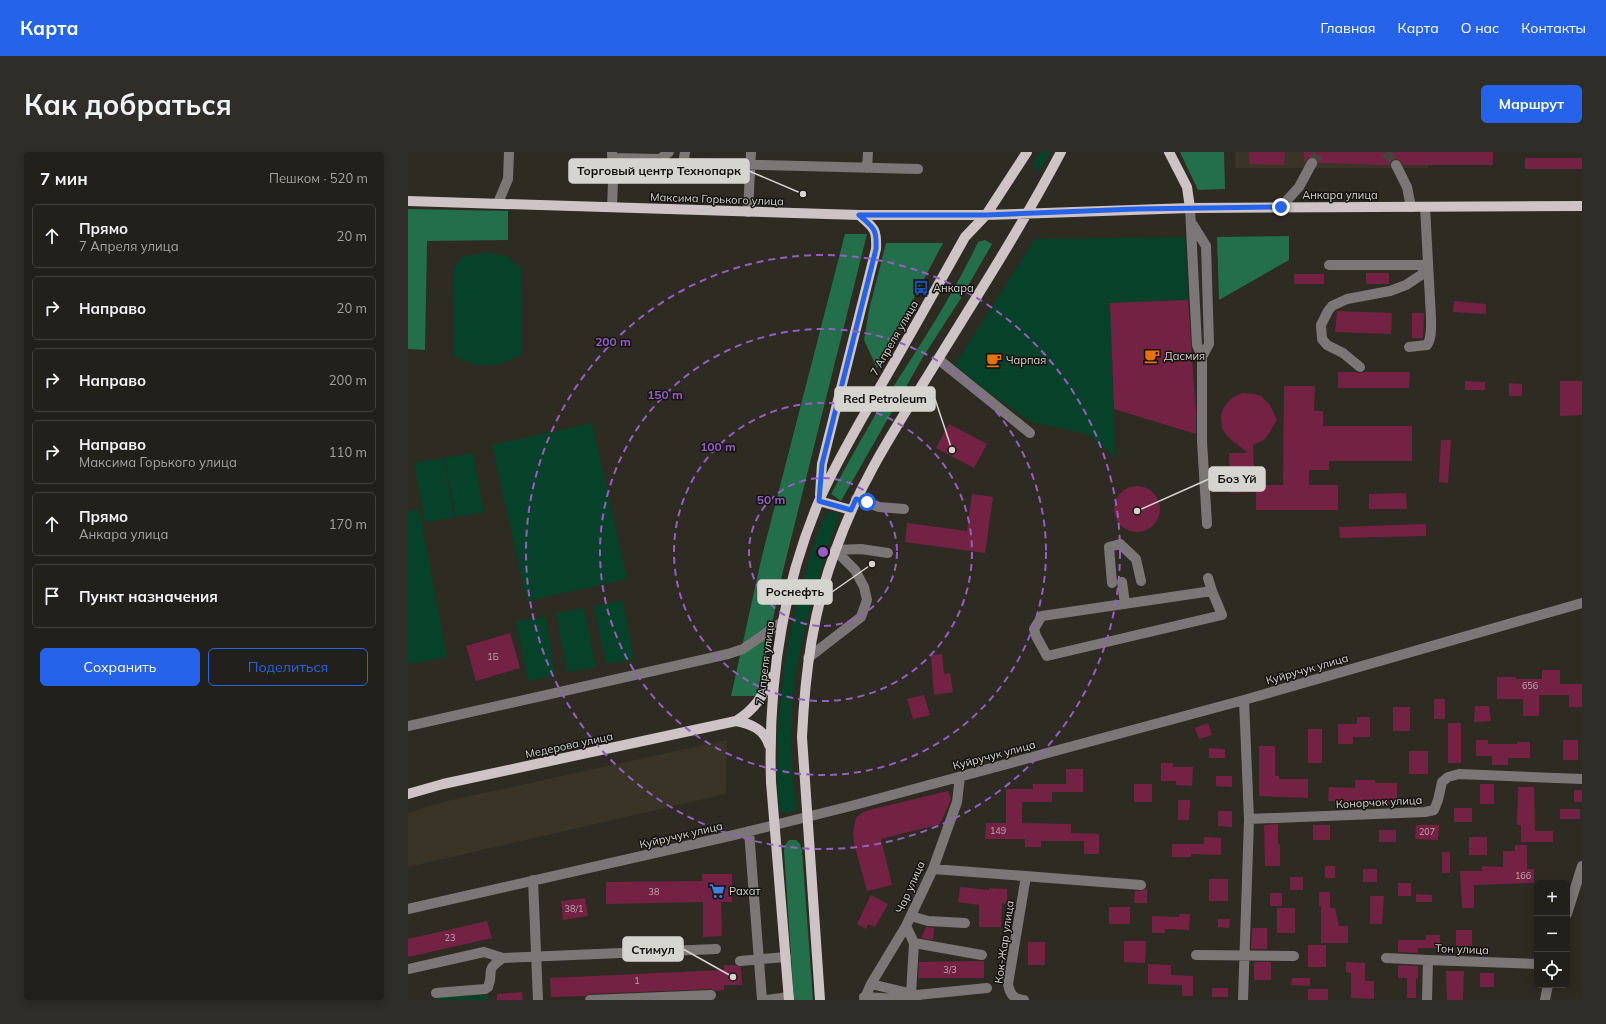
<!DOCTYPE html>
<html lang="ru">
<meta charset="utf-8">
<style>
body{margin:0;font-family:Mulish,sans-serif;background:#2e2d27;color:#f1f3f6}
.controls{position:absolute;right:12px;bottom:12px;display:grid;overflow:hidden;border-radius:6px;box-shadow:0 2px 10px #0003}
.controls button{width:36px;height:36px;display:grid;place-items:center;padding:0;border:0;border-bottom:1px solid #3f3e39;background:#22201a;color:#f1f3f6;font:20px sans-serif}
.stop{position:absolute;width:12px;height:12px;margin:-9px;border:3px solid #2563eb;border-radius:50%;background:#fff}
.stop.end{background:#2563eb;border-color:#fff;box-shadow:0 1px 4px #0008}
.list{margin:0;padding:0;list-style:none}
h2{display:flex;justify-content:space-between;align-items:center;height:52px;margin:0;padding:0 16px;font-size:17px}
h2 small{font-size:13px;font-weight:400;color:#a2a3a2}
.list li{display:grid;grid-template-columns:26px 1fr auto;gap:12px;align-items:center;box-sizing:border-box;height:64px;margin:0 8px 8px;padding:0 8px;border:1px solid #3f3e39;border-radius:6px}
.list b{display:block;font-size:15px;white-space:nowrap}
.list p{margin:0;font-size:13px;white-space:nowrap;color:#a2a3a2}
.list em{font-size:13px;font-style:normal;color:#a2a3a2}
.actions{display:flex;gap:8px;padding:12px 16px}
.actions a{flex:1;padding:9px 0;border:1px solid #2563eb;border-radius:6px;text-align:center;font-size:14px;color:#2563eb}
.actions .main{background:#2563eb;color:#fff}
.icon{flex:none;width:22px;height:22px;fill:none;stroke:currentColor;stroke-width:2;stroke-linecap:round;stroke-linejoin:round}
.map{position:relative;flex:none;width:1174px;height:848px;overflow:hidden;border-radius:6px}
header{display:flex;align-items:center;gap:24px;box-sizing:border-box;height:56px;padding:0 20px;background:#2563eb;color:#fff}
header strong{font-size:19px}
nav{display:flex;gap:22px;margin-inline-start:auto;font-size:14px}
.intro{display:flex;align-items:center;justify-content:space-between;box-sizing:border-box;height:96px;padding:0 24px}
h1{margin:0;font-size:28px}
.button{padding:10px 18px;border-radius:6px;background:#2563eb;color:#fff;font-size:14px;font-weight:700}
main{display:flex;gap:24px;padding:0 24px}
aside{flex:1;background:#22201a;border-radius:6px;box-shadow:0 2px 10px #0003}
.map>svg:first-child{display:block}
</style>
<header>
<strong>Карта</strong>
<nav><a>Главная</a><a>Карта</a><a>О нас</a><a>Контакты</a></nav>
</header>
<div class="intro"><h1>Как добраться</h1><a class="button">Маршрут</a></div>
<main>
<aside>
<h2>7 мин<small>Пешком · 520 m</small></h2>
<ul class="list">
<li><svg class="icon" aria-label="ahead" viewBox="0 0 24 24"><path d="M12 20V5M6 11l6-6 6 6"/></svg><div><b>Прямо</b><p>7 Апреля улица</p></div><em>20 m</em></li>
<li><svg class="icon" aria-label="right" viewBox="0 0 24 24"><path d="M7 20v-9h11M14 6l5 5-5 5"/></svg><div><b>Направо</b></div><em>20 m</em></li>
<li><svg class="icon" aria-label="right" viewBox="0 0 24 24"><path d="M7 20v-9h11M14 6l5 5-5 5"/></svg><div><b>Направо</b></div><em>200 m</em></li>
<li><svg class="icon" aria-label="right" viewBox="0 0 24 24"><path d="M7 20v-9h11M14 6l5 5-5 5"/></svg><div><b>Направо</b><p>Максима Горького улица</p></div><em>110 m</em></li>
<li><svg class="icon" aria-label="ahead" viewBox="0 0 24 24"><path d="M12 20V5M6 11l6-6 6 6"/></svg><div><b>Прямо</b><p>Анкара улица</p></div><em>170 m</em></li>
<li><svg class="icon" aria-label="arrive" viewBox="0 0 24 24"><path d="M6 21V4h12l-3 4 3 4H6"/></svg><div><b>Пункт назначения</b></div></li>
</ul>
<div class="actions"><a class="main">Сохранить</a><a>Поделиться</a></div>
</aside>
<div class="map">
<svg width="1174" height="848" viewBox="0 0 1174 848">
<rect width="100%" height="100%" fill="#2e2b23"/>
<!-- built -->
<path fill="#393426" d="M827,0H1020V16H827Z
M319,588L318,642L0,715V661L39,649Z"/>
<!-- green -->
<path fill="#064229" d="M632,0H642L633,17L628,18L625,12Z
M777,85L780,148L702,151L707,306L693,293L679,282L623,270L575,236L547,213L627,87Z
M79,100L98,104L113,115L114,202C89,217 72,217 46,204L45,119L54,105Z
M184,271L219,427L119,449L84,293Z
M65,301L76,360L48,365L36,306Z
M35,306L46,365L17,370L6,311Z
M11,357L39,505L0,512V359Z
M423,359L429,361L430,365C411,424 391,484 385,545C383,573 383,603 385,631C386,640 390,648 388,657C383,661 375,663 371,657C364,570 377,482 404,399C407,389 414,364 423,359Z
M215,449L226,508L198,511L186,454Z
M176,456L188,515L159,520L148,461Z
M137,464L147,523L120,529L108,469Z
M80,843V848H29L28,845Z"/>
<!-- forest -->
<path fill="#236f4b" d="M772,0H816L817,37L790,38Z
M0,57L100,59V88L19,89L17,198L0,197Z
M437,82H459L375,419L349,544H323L354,404Z
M881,84V108L811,148L809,85Z
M577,88L584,92L553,146L515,205L433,349L423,342C438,315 453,287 469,260C504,205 542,150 570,90Z
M478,91H535L469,216L456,188L461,158Z
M381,688H388L392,692L394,698L405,848H386L376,699L377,693Z"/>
<!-- building -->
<path fill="#742243" d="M841,0H877L876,13L841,12Z
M896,0H1085V13H995L992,8L988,7L983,9L982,13L910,11L909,7L904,5L900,6L896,11Z
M1117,6H1174V17H1117Z
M958,121H981V132H958Z
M886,122H916V132H886Z
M780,148L788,262V282L706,257L702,151Z
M1046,149L1078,152V162L1045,160Z
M929,159L984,161L983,182L927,180Z
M1004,161H1016L1015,186H1004Z
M930,220H948L951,221L956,220H1002L1001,236H930Z
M1057,229L1077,230V238H1057Z
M1152,229H1174V263L1152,264Z
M1101,231L1114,232V244H1101Z
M876,234H907L906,259H915V274H1004V309H921V318H901V333H930V358H848V333H875Z
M834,241L847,242L853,244L862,253L869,268L860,283L856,288L845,293L847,340L822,341L821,301H840L821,286L817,281L814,276L813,263L815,257L822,247Z
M541,272L579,292L566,316L528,296Z
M1033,288H1043L1040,331L1031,330Z
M706 357a23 23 0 1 1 46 0a23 23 0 1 1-46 0Z
M998,341L999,357H961V342Z
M564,342L585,345L577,401L497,390L499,371L559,379Z
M1018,372V384L932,386L931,375Z
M102,481L112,516L68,529L58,494Z
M534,502L536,522L542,521L545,540L526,543L523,503Z
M1134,518H1152V532H1174V555H1161V543H1131V564H1115V547H1089V525H1108V527H1134Z
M516,543L522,563L505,567L499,547Z
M1026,547H1037V567H1026Z
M1067,554H1081L1083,569L1066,570Z
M985,555H1002V579H985Z
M949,565H962V585H945V592H930V572H949Z
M800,571L804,583L791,587L787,576Z
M1040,571H1053V611H1040Z
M900,577H914V611H900Z
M1068,588H1080V592H1109V590H1122V606H1100V613H1084V604H1068Z
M1155,588H1170V608H1155Z
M851,594H867V624H871V627H900V646L851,644Z
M801,596L817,597V606H801Z
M1001,599H1020V622H1001Z
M753,611H765V615H785L784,634L768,633V629H753Z
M658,617H675V640H644V650H614V671L663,672V681L691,682V702H676V689H633V695H617V687H577L578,671H598V637H625V632H658Z
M808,624H824V635L808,634Z
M947,628H967V631H989V652L920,649L921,635L947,636Z
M726,632H744V650H726Z
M1072,632H1086V652H1072Z
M1110,635H1126L1127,679H1145V690H1113V673H1109Z
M1166,638H1174V650H1166Z
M540,639L543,648L532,672L473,687L484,733L459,739L446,691L445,679L448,666L455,660L461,658Z
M770,648H782L781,668H770Z
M1046,656H1064V670H1046Z
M1152,657H1172V667H1152Z
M810,659H824V675L810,674Z
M870,672V692H872V714H857L856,673Z
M905,673H922V688H905Z
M1008,673H1031L1030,688L1007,687Z
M971,678H988V690H971Z
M796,685L813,686V703L783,702V705H764V692H796Z
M1061,685H1079V703H1061Z
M1107,693H1119V717H1126V731L1066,733V756H1054L1052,719H1074V714L1095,715V699H1107Z
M1034,700H1042V721H1034Z
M917,714H927V726H917Z
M955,717H969V730H955Z
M294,722H324V750H313L314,784L295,785V750L198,752V730L294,729Z
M882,725H895V738H882Z
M801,727H820V749H801Z
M990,731H1003V744H990Z
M552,735L581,738V736L599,737V752L594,751L593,775H571V753L550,750Z
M738,737H739V751H726L727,739H733Z
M911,740H922V756H927L931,774H940V791H913V754H911Z
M862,741H874V754H862Z
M1008,742L1024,743V750H1008Z
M463,743L480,752L467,775L460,772L458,777L449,772Z
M962,744H976L974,772H962Z
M177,746L180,764L155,768L153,749Z
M701,755H722V772H701Z
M869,756H887V781H869Z
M771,762H782L781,778L757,777V781H744V764L771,765Z
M810,767H822L821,776L810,775Z
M79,769L84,786L0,805V787Z
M518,775L526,776L525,788L513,786Z
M844,776H859V797H843Z
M1048,778H1064V794H1048Z
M1018,783H1032V796H1010V801L990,800V788H1018Z
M716,789H738L737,811L716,810Z
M620,790H637V813H620Z
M900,793H918V815H900Z
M576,809V826H510L511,810Z
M846,810H863V828H846Z
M938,810L957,811V829H966V847L943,846V821L938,820Z
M740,812L763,813V823L785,824V844H774V833L740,832Z
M316,813H327L333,815L334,833H316V838L308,839L303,837L182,842L178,844L143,845L142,826L316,818Z
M990,813L1010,814V826H1008V846H999V826H990Z
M1038,819H1056L1055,848H1039Z
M1072,821H1086V835H1072Z
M884,826H902V834L883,833Z
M804,836H820V845H804Z
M900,837H920V848H900Z
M114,840L115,848H89V842Z"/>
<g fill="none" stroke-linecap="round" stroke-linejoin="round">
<!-- minor-tunnel -->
<path stroke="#47443d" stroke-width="10" stroke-dasharray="10 5" stroke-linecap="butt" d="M978,0L988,13
M904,11L912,0"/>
<!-- minor -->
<path stroke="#7c7777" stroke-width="10" d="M204,0L205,30L204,55
M277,0L276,6L279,11L510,17
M204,6L252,7L261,0
M988,13L999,35L1003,55
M459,16L460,0
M90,51L100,27L101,0
M873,55L891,35L904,11
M782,56L789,193L794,205V289L799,372
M340,60L343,0
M785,73L798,94L801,192L794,205
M921,113H1020
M1001,195L1019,193C1024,186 1023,174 1023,166L1017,55
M530,207L622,281
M952,215L935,201L919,193L914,187L913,173L920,159L924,154L939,147L982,139L998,133L1013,123L1020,113
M448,347L471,355L496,357
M427,398L453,397L480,401
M800,426L804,439L814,463L639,504L628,484L626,477L634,464L804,439
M714,430L717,452
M704,431L701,395L712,392L728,407L733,429
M400,506L453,465L459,448L456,435L447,418L427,398
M0,574L320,502L335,497L374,470
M841,667L1017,660L1026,658L1030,648L1034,630L1040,625L1051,622L1174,627
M341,679L354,848
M525,717L733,733
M125,728L130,848
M0,757L326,683L443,654L836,548L1174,451
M1159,762L1174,714
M503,764L520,769L557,771
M498,774L506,791L503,842
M506,791L574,803
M788,803L886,804
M978,806L1020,808L1129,812
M332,809L378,805
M0,817L76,800L95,806L308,797
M463,832L509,843L579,836
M28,841L77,837L80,835C87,818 75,820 95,806
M456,845L508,848
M182,848L303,843
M359,848L381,845
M456,848L463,832L498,774L525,717L549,650L552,625
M616,848C606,847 602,843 600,832L618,724
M835,848L841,667L836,548
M1019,848L1020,808
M1137,848L1140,833"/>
<!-- major -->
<path stroke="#cfc4c5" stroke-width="10" d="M761,0L779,35L782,56
M0,49L451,63H578L782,56L1174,54
M412,343L414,312L468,97C469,77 466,76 451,63
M411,349L443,358
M328,569C343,572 356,577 361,593
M0,642L35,632L328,569C346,558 355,545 362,525
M381,848L363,630C360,534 373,439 411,349C428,310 451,272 472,235C501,185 529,135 557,85L578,63L619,0
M412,848L394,585C397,521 405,457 428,397C450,335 482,285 516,230C562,155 612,78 653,0"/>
</g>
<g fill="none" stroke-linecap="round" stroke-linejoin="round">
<!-- route -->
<path stroke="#2563eb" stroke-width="5" d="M459,350L448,347L443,358L411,349L414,312L468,97C469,77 466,76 451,63H578L728,57L873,55"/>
</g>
<!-- distance rings -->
<g fill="none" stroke="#965ec4" stroke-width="2" stroke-dasharray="7 5">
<circle cx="415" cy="400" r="74"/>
<circle cx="415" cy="400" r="149"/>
<circle cx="415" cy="400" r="223"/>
<circle cx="415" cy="400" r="297"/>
</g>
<!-- icons -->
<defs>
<symbol id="bus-bare" viewBox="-9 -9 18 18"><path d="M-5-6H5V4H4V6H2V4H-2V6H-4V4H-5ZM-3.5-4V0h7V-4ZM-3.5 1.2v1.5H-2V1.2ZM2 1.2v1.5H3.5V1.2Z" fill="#1a4fb4" stroke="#151310" stroke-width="2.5" paint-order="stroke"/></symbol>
<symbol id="cafe-bare" viewBox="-9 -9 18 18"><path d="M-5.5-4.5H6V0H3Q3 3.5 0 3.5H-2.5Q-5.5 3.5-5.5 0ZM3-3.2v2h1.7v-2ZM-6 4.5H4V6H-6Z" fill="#e8710a" stroke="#151310" stroke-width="2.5" paint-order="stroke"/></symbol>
<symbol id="supermarket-bare" viewBox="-9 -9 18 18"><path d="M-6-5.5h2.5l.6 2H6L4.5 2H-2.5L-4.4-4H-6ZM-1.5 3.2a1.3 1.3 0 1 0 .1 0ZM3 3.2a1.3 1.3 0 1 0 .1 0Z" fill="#3f7fe0" stroke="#151310" stroke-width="2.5" paint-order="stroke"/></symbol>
</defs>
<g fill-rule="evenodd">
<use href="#bus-bare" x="502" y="125" width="22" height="22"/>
<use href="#cafe-bare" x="733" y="193" width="22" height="22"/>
<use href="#cafe-bare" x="575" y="197" width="22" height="22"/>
<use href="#supermarket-bare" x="298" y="728" width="22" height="22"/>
</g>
<g text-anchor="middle" stroke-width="3" stroke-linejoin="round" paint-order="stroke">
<!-- number labels -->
<g font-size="9" fill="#bea8ac">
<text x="85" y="508">1Б</text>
<text x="1122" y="537">656</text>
<text x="590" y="682">149</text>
<text x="1019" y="683">207</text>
<text x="1115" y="727">166</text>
<text x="246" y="743">38</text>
<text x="166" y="760">38/1</text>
<text x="42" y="789">23</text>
<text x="542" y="821">3/3</text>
<text x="229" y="832">1</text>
</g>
<!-- street labels -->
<g font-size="11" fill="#d6d4cf" stroke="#151310">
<text x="932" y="47">Анкара улица</text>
<text transform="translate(309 47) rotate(2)" y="4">Максима Горького улица</text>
<text transform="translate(486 186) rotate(-60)" y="4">7 Апреля улица</text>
<text transform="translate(357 511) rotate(-83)" y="4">7 Апреля улица</text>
<text transform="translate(899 517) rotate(-16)" y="4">Куйручук улица</text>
<text transform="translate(161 593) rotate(-12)" y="4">Медерова улица</text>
<text transform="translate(586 603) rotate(-15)" y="4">Куйручук улица</text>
<text transform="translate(971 650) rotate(-3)" y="4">Конорчок улица</text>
<text transform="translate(273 683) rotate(-13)" y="4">Куйручук улица</text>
<text transform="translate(502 735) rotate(-66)" y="4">Чар улица</text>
<text transform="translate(596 790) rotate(-82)" y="4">Кок-Жар улица</text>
<text transform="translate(1054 797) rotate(2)" y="4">Тон улица</text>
</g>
<!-- poi labels -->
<g font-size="11" fill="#d6d4cf" stroke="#151310" text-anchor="start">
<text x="525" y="140">Анкара</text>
<text x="756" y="208">Дасмия</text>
<text x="598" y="212">Чарпая</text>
<text x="321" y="743">Рахат</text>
</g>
</g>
<circle cx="415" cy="400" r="6" fill="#965ec4" stroke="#151310" stroke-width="2"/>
<g font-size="12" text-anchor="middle" font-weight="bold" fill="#965ec4" stroke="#151310" stroke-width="3" stroke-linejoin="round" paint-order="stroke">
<text x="205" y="194">200 m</text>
<text x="257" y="247">150 m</text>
<text x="310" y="299">100 m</text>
<text x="363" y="352">50 m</text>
</g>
<!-- callouts -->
<path fill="none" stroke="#d6d4cf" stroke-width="1.5" d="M395 42L341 19M544 298L527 247M729 359L801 327M464 412L424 440M325 825L275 797"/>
<g fill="#d6d4cf" stroke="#151310" stroke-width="1.5">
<circle cx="395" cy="42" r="4"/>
<circle cx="544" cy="298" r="4"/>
<circle cx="729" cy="359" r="4"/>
<circle cx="464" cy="412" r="4"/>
<circle cx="325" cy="825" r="4"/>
</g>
<g fill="#d6d4cf" stroke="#d6d4cf" stroke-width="1.5">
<rect x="161" y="7" width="180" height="24" rx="4"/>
<rect x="427" y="235" width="100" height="24" rx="4"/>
<rect x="801" y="315" width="56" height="24" rx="4"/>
<rect x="350" y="428" width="74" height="24" rx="4"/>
<rect x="215" y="785" width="60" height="24" rx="4"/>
</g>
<g font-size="12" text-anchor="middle" font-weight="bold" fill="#111">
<text x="251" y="23">Торговый центр Технопарк</text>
<text x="477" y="251">Red Petroleum</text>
<text x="829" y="331">Боз Үй</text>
<text x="387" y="444">Роснефть</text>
<text x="245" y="802">Стимул</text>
</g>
</svg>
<div class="controls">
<button>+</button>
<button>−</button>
<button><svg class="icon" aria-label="locate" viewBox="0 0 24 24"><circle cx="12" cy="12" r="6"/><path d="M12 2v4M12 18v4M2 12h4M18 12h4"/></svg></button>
</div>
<div class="stop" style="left:459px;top:350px"></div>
<div class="stop end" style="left:873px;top:55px"></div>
</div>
</main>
